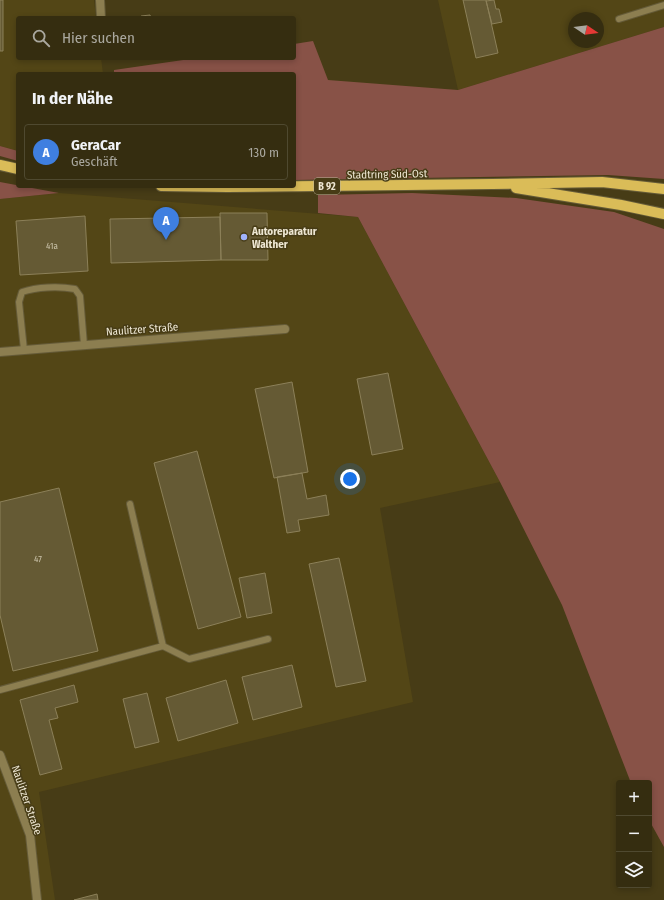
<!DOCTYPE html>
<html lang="de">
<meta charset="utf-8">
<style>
body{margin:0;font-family:"Fira Sans Condensed",sans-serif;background:#3d3519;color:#f1f3f6}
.controls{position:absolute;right:12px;bottom:12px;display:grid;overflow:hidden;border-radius:4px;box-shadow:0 2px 6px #0003}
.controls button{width:36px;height:36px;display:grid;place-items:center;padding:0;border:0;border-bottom:1px solid #4f4930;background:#352d10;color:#f1f3f6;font:20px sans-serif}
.compass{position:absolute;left:568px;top:12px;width:36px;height:36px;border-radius:50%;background:#352d10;box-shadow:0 2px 6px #0003;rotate:103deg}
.you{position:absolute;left:350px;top:479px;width:14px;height:14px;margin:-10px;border:3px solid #fff;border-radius:50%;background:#1a73e8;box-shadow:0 0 0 6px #1a73e833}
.badge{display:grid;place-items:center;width:26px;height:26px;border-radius:50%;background:#8bbbb9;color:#fff;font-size:13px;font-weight:700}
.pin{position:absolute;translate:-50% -33px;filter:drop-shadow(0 1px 2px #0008)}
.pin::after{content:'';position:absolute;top:21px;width:14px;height:12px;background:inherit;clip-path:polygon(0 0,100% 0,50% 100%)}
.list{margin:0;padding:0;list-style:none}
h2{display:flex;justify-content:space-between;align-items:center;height:52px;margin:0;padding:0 16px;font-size:17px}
h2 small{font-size:13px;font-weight:400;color:#aaa89f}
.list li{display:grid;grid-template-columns:26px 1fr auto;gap:12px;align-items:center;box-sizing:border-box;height:56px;margin:0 8px 8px;padding:0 8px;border:1px solid #4f4930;border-radius:4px}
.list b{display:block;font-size:15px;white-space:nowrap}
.list p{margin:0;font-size:13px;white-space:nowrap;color:#aaa89f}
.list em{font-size:13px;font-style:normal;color:#aaa89f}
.icon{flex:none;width:22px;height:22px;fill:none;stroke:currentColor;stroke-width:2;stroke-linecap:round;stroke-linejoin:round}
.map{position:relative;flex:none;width:664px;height:900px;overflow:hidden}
.search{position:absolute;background:#352d10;box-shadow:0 2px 6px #0003;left:16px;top:16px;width:280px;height:44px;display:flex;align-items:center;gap:10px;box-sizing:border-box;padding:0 14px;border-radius:4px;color:#aaa89f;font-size:15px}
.panel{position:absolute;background:#352d10;box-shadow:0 2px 6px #0003;left:16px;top:72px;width:280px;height:116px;border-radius:4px}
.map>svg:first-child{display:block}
</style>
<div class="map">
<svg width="664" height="900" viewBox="0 0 664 900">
<rect width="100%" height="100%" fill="#473c16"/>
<!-- built -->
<path fill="#534616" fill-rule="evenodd" d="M0,0H94L96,18H18V58H101L103,74H18V151L0,146Z
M438,0H664V27L458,90ZM574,18H598V42H574Z
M59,193L358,217L500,482L380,508L413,702L39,792L55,900H0V199Z"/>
<!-- green -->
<path fill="#885247" d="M664,27V179L608,175L294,180V74H114V70L197,58H294V44L313,41L328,80L458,90Z
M0,146L18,151V161L0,156Z
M0,182L59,193L0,199Z
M412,193L516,198L614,212L664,229V847L649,820V783H631L562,605L500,482L358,217L318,213V195Z"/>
<!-- building -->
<path fill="#655a34" stroke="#8c8059" d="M0,0H3V51H0Z
M463,0H486L498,53L476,58Z
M494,0L496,9H499L502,22L492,24L486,1Z
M150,15L151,18H141V16Z
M220,213H267L268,260H221Z
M85,216L88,271L20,275L16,221Z
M220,217L221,260L111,263L110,219Z
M388,373L403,449L372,455L357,379Z
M292,382L308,472L274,478L255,389Z
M197,451L241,617L198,629L154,463Z
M302,473L307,499L326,495L329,515L298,520L300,531L287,533L277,477Z
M59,488L98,651L13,671L0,615V502Z
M339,558L366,681L336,687L309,564Z
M265,573L272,613L247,618L239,578Z
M292,665L302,707L253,720L242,677Z
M226,680L238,723L178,741L166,698Z
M74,685L78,702L55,708L58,718L49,720L62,769L40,775L20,700Z
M147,693L159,742L135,748L123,699Z
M97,894L98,900H74Z"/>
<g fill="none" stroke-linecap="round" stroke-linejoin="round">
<defs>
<path id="service" d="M619,19L664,5
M24,350L19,302L22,292C37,287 58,286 75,289L80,296L84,345
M163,646L189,659L268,639
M0,690L163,646L130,504"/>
<path id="minor" d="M100,0L101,18
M0,352L285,329
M0,755L30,835L37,900"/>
<path id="primary" d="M0,165L18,169
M161,186L227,187L492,184L602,182L664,189
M516,188L621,205L664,214"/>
</defs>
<!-- service casing -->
<use href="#service" stroke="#655b38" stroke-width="8"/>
<!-- minor casing -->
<use href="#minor" stroke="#655b38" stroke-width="10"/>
<!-- primary casing -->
<use href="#primary" stroke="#655b38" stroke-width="12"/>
<!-- service -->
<use href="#service" stroke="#8c7e50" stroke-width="6"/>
<!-- minor -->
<use href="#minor" stroke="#8c7e50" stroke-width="8"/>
<!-- primary -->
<use href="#primary" stroke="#dabc58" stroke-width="10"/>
</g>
<!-- markers -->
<circle fill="#a0b3fd" stroke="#473c16" stroke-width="1.5" cx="244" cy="237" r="4"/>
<g text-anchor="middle" stroke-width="3" stroke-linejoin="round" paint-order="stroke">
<!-- number labels -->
<g font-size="9" fill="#cbc3aa">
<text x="52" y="249">41a</text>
<text x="38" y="562">47</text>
</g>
<!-- shield labels -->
<rect fill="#473c16" stroke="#bbb39a" stroke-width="1" x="314" y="178" width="26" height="16" rx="3"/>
<g font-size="10" font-weight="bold" fill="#ede6d2">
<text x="327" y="190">B 92</text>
</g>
<!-- street labels -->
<g font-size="11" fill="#ede6d2" stroke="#473c16">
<text transform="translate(387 174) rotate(-1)" y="4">Stadtring Süd-Ost</text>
<text transform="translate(142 329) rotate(-4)" y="4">Naulitzer Straße</text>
<text transform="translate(27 800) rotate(71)" y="4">Naulitzer Straße</text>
</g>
<!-- poi labels -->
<g font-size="11" font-weight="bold" fill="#ede6d2" stroke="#473c16" text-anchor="start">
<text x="252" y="235">Autoreparatur<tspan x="252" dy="13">Walther</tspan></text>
</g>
</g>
</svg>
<div class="controls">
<button>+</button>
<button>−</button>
<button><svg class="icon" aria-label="layers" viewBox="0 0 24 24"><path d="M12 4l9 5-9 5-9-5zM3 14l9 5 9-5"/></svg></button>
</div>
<svg class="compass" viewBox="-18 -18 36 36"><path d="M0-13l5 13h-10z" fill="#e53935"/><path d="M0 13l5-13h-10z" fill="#aaa89f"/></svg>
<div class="you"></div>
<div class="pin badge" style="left:166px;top:240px;background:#3f7fe0">A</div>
<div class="search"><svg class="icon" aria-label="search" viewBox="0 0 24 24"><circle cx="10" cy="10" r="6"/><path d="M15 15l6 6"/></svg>Hier suchen</div>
<section class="panel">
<h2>In der Nähe<small></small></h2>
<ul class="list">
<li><span class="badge" style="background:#3f7fe0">A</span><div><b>GeraCar</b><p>Geschäft</p></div><em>130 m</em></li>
</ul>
</section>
</div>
